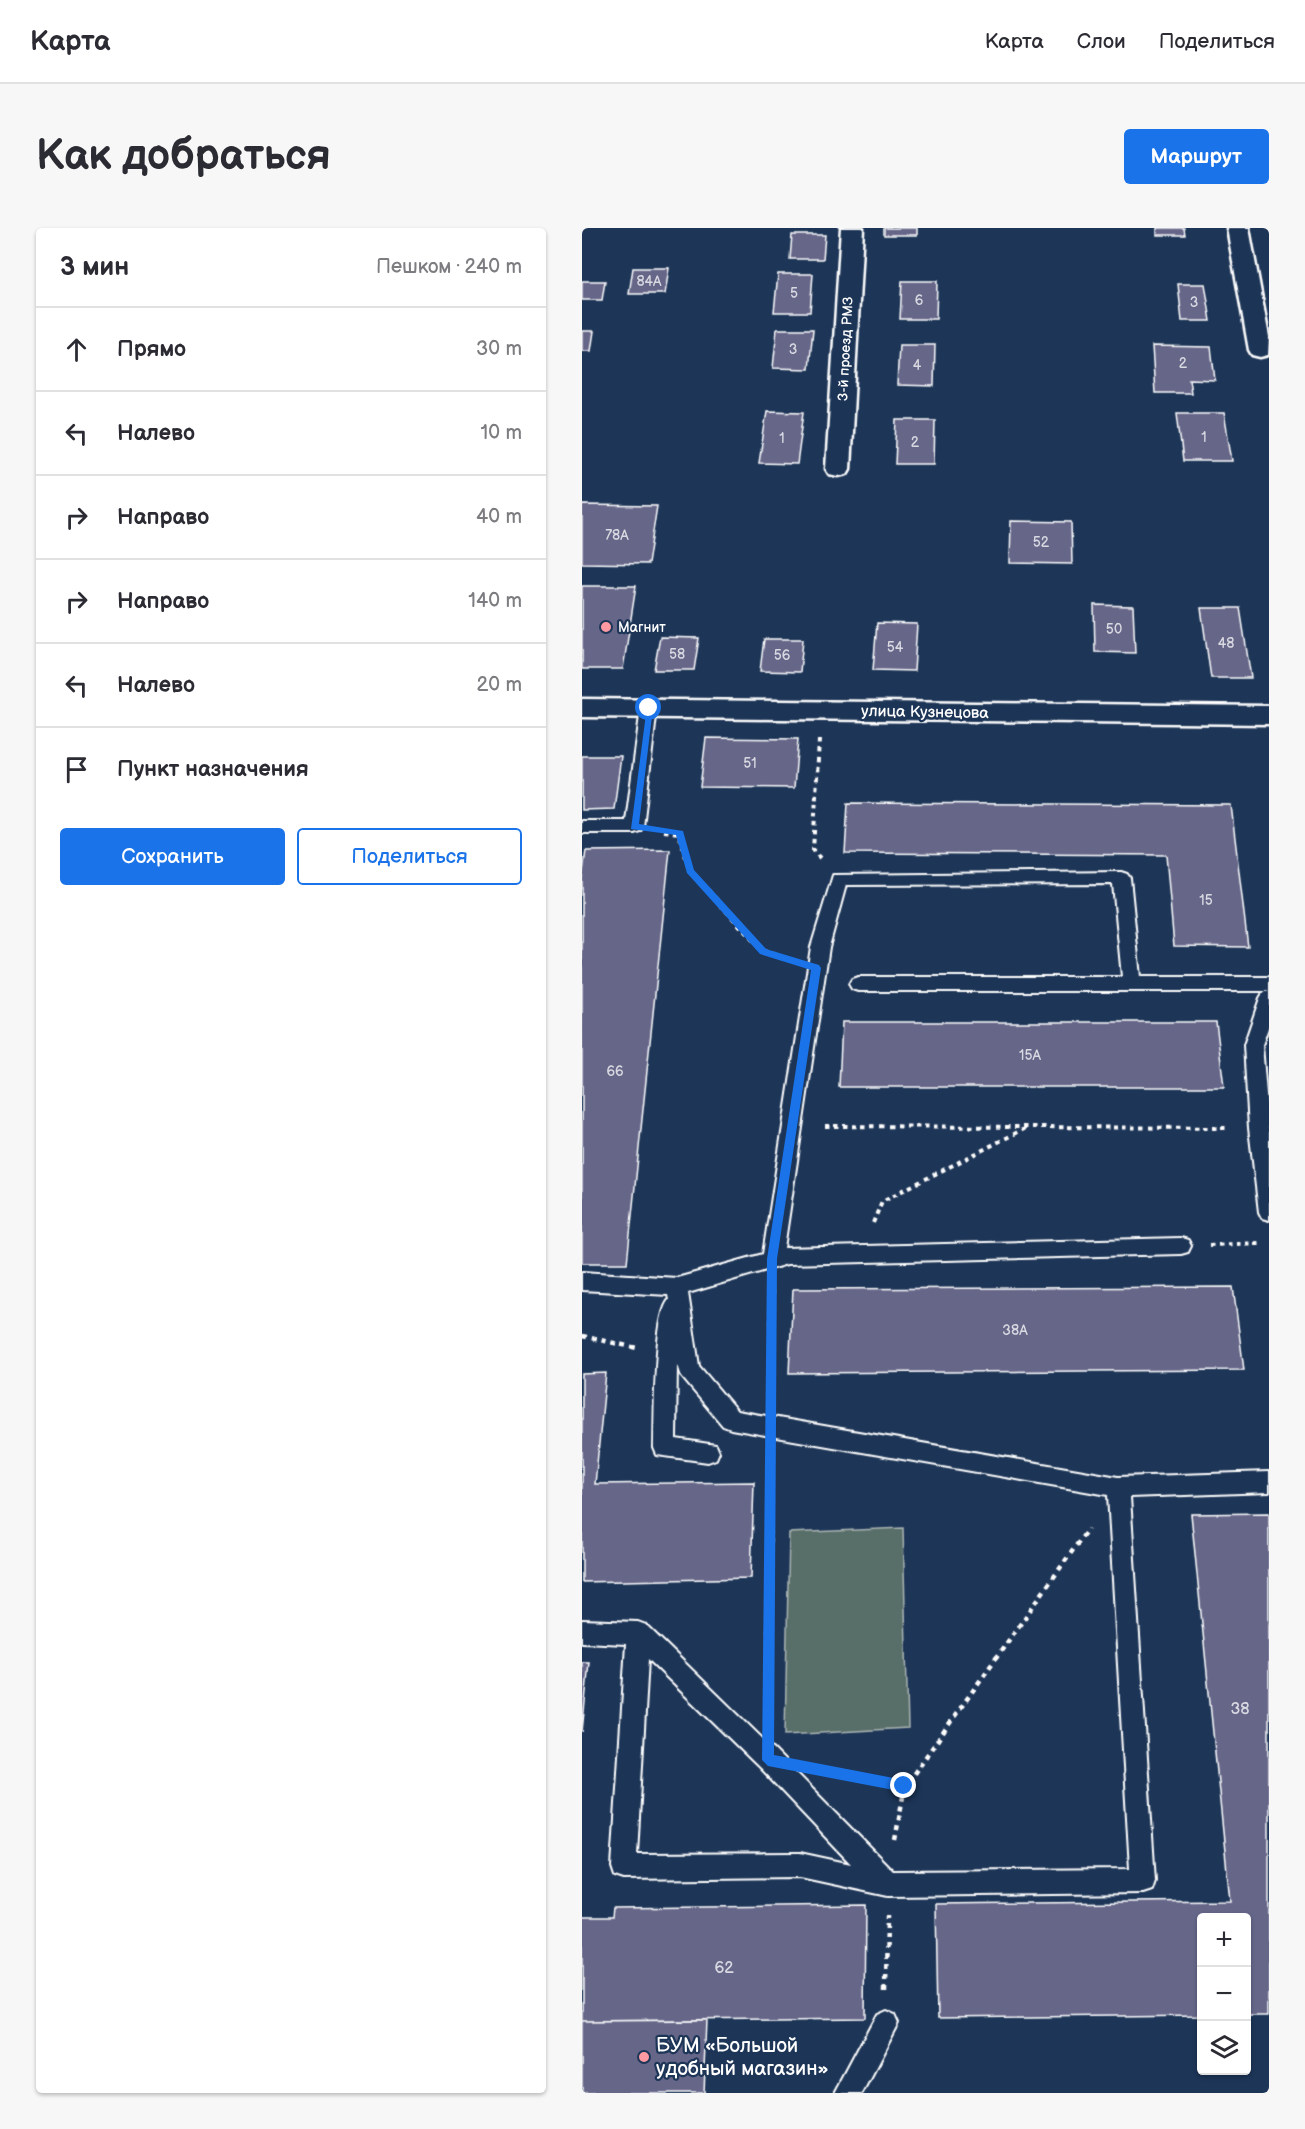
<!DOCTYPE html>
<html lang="ru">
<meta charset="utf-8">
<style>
body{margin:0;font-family:"Balsamiq Sans",sans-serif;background:#f7f7f7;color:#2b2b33}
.controls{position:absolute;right:18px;bottom:18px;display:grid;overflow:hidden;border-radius:6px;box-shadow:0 2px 4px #0004}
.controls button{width:54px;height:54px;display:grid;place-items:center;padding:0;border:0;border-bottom:2px solid #e1e1e2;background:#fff;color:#2b2b33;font:30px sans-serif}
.stop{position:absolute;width:18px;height:18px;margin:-14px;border:4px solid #1a73e8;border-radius:50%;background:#fff}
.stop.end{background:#1a73e8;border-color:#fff;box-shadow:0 2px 6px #0008}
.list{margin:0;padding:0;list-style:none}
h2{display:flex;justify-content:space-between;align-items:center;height:78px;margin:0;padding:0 24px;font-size:26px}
h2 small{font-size:20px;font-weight:400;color:#7c7c81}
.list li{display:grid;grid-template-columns:39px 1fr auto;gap:18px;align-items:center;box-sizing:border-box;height:84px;padding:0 24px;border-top:2px solid #e1e1e2}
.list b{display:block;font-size:22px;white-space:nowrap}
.list em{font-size:20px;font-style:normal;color:#7c7c81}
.actions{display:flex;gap:12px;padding:18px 24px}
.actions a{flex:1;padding:14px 0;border:2px solid #1a73e8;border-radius:6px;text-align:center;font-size:21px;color:#1a73e8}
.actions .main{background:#1a73e8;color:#fff}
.icon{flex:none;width:33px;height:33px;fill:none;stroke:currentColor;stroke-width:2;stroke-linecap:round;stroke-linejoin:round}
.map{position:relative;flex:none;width:687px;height:1865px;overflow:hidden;border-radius:6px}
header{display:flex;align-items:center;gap:36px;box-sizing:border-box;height:84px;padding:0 30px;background:#fff;border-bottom:2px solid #e1e1e2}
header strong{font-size:28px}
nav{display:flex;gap:33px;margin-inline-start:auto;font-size:21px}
.intro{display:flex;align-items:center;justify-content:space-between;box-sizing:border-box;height:144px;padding:0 36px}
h1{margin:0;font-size:42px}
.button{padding:15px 27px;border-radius:6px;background:#1a73e8;color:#fff;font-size:21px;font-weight:700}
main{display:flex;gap:36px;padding:0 36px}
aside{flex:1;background:#fff;border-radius:6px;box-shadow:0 2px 4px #0004}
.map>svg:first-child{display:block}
</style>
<header>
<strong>Карта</strong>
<nav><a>Карта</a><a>Слои</a><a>Поделиться</a></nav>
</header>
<div class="intro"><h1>Как добраться</h1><a class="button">Маршрут</a></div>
<main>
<aside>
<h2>3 мин<small>Пешком · 240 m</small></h2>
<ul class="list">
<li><svg class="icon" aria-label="ahead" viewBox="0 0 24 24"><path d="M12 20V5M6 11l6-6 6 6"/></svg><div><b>Прямо</b></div><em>30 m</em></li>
<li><svg class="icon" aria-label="left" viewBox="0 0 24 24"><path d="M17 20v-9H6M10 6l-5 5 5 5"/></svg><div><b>Налево</b></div><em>10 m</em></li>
<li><svg class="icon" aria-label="right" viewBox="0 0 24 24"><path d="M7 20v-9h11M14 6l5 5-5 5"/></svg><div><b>Направо</b></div><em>40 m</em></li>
<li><svg class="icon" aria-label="right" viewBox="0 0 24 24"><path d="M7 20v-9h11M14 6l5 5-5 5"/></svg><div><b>Направо</b></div><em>140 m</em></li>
<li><svg class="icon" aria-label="left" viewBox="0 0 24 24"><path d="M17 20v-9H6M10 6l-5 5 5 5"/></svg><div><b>Налево</b></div><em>20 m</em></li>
<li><svg class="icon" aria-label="arrive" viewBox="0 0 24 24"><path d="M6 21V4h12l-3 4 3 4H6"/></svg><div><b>Пункт назначения</b></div></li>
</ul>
<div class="actions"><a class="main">Сохранить</a><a>Поделиться</a></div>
</aside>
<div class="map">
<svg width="687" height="1865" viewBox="0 0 687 1865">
<rect width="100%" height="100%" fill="#1d3557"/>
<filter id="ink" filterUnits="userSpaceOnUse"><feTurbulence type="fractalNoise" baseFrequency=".0167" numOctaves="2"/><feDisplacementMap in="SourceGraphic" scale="12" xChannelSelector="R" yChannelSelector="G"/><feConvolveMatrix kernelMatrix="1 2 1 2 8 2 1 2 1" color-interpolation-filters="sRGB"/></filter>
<g filter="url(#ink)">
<!-- green -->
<path fill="#596e69" stroke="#acb6b4" stroke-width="1.5" d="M321,1300L326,1500L203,1507L207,1305Z"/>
<!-- building -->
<path fill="#666689" stroke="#fff" stroke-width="1.5" d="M302,0H335V7H302Z
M575,0H602L603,7H575Z
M210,7H243L241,31H208Z
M51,40H87L83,66H47Z
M196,46H231L228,84H192Z
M0,53H23L20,72H0Z
M320,53H355L354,91H318Z
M596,56H623L629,93H600Z
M195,101H231L227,141L191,140Z
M0,103H12L9,123H0Z
M317,117H353L352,158L315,157Z
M570,118L629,119L633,152L607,151L609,165H573Z
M185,183L222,184L215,236L177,235Z
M595,185H642L650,233H601Z
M315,192H353L352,236H313Z
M0,277L75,278L66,336L0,335Z
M429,293L489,294L490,336L428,335Z
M0,358H54L41,441H0Z
M512,377L551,378L553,425L513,424Z
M619,380H658L669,450H629Z
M295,395L335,396L332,443L291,442Z
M78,409L117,410L112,442H72Z
M182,411H221L218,444L178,443Z
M124,510L216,511L212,560L118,559Z
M0,528H39L32,581L0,582Z
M266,575L649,577L666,719L592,718L584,627L263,625Z
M88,622L45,1035H0V651L4,623Z
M260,794H634L642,859H257Z
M651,1059L662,1142L207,1145L211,1061Z
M24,1145L13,1256L172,1254L169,1350L0,1354V1146Z
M687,1285V1786H664V1690H620V1787L356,1790L354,1676L648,1673L609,1286Z
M0,1434H7L0,1504Z
M284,1677L283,1790L0,1793V1689H30L31,1680Z
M125,1792L122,1865H0V1793Z"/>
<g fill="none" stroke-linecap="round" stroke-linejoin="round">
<defs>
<path id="service" d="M67,475L73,476L75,480L61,599L58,603L52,605H0V593H44L59,480L61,476Z
M539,644L545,646L548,650L558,749H687V763H276L270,761L267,756L270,751L276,749H540L531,656L264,657L247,719L202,1020L599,1010L606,1012L609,1018L606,1024L599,1026L205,1036L106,1065L117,1138L155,1183L536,1249L687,1244V1264L548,1269L573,1653L570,1662L561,1665L306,1668L218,1649L42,1651L33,1648L30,1639L44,1416L0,1414V1392L56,1394L64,1397L194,1524L311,1643L548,1641L526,1267L149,1201L141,1198L100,1149L95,1134L94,1211L134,1217L137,1224L134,1231L126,1234L75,1227L72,1220C73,1193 71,1088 87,1072L86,1067L0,1062V1044L95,1050L181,1026L229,719L251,647ZM66,1431L178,1540L269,1636L218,1625L55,1626Z
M687,763V797L680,817L687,903V992L680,990L677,984L667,900L662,817L678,770L681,765Z
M304,1782L313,1786L317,1795L280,1865H253L295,1786Z"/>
<path id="minor" d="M259,0H281L268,241L265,246L256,248L247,246L244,241Z
M645,0H667L687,109L686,127L678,129L670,127L667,122Z"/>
<path id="secondary" d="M0,471L687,478V496L0,489Z"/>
</defs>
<!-- service casing -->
<use href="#service" stroke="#fff" stroke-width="4"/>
<!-- minor casing -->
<use href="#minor" stroke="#fff" stroke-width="5"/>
<!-- secondary casing -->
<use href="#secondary" stroke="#fff" stroke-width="5"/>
<!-- path-far1 -->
<path stroke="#fff" stroke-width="4" stroke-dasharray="4.5 4.5" stroke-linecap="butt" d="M237,512L231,623L238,630
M82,603L97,605L108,643L181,723L204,731
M243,898L646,900
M291,995L300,973L446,899
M627,1017L679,1015
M190,1084V1063"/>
<!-- path -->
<path stroke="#fff" stroke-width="4.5" stroke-dasharray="5 5" stroke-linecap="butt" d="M0,1108L55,1120
M189,1167L190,1082
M186,1485L188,1228
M247,1544L323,1558
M313,1612L323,1558L506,1301
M304,1761L305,1688"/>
<!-- service -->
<use href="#service" fill="#1d3557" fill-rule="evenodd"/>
<!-- minor -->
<use href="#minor" fill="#1d3557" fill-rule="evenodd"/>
<!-- secondary -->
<use href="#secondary" fill="#1d3557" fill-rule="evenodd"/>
</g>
</g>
<!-- route -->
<path fill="#1a73e8" d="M65,478L71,480L57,596L101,603L112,642L184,721L237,737L239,740L195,1031L192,1527L322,1552L329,1558L322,1564L186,1538L180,1532L185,1031L229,742L178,726L105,645L94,607L49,601Z"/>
<!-- markers -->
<g fill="#ff9aa2" stroke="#1d3557" stroke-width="2">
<circle cx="24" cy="399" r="6"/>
<circle cx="62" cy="1829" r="6"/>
</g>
<g text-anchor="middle" stroke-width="4.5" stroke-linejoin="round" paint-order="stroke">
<!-- number labels -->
<g font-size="14" fill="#d9d9e2">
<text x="67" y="58">84А</text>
<text x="212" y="70">5</text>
<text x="337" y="77">6</text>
<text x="612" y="79">3</text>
<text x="211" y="126">3</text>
<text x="601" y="140">2</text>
<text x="335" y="142">4</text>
<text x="622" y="214">1</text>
<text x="200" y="215">1</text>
<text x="333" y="219">2</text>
<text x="35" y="312">78А</text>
<text x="459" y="319">52</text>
<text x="532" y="406">50</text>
<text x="644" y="420">48</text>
<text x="313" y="424">54</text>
<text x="95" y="431">58</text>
<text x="200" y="432">56</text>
<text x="168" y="540">51</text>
<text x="624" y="677">15</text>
<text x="448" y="832">15А</text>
<text x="33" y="848">66</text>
<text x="433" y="1107">38А</text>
</g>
<!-- far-street labels -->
<g font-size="14" fill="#fff" stroke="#1d3557">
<text transform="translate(263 121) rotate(-87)" y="5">3-й проезд РМЗ</text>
</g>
<!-- far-poi labels -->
<g font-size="14" fill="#fff" stroke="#1d3557" text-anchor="start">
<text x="36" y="404">Магнит</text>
</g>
<!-- street labels -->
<g font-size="16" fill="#fff" stroke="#1d3557">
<text transform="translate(343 483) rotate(1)" y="6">улица Кузнецова</text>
</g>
<!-- near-number labels -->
<g font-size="16" fill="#d9d9e2">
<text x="658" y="1486">38</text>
<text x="142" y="1745">62</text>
</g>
<!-- near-poi labels -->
<g font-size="20" fill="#fff" stroke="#1d3557" text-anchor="start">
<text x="74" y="1824">БУМ «Большой<tspan x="74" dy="23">удобный магазин»</tspan></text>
</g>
</g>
</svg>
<div class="controls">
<button>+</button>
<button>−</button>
<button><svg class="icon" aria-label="layers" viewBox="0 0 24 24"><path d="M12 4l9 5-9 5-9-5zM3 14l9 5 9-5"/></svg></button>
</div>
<div class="stop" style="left:67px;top:480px"></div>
<div class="stop end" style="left:322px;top:1558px"></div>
</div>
</main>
